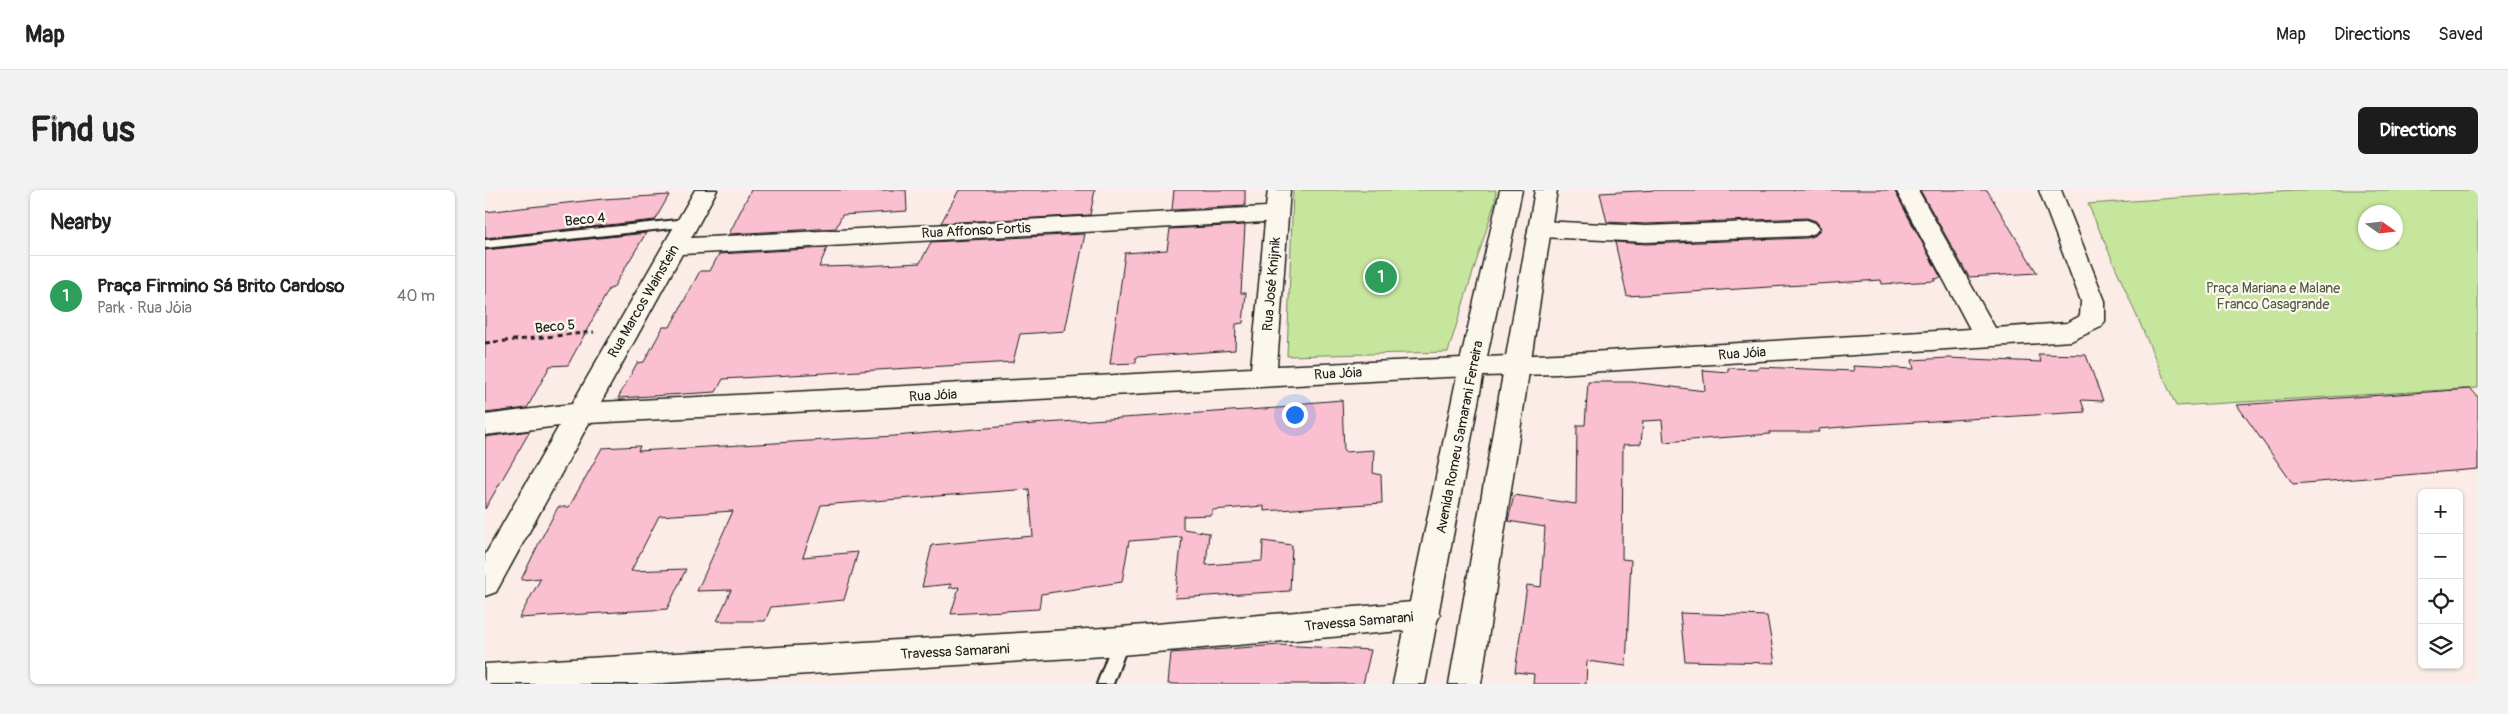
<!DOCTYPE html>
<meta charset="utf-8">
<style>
body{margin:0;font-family:Pangolin,sans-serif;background:#f2f2f2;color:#222}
.controls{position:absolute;right:15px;bottom:15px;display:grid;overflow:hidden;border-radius:8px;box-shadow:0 1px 4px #0004}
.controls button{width:45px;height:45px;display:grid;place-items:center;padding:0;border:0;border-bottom:1px solid #e0e0e0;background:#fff;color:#222;font:25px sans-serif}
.compass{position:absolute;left:1873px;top:15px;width:45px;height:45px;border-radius:50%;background:#fff;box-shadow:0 1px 4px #0004;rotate:104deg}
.you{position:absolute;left:809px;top:224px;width:18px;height:18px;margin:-12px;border:4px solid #fff;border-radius:50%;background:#1a73e8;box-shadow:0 0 0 8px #1a73e833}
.badge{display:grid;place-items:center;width:32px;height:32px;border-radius:50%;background:#1c1c1c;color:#fff;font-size:16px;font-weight:700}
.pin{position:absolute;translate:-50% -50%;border:2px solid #fff;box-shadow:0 1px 5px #0006}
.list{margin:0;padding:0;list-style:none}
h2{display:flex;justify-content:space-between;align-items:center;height:65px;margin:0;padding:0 20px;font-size:21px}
h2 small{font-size:16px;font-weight:400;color:#767676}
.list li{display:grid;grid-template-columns:32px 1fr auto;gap:15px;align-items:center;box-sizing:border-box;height:80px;padding:0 20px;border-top:1px solid #e0e0e0}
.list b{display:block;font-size:19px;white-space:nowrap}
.list p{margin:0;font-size:16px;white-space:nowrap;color:#767676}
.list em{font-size:16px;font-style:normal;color:#767676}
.icon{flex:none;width:28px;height:28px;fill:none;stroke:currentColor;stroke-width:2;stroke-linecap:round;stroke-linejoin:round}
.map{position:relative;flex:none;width:1993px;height:494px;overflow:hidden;border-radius:8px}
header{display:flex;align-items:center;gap:30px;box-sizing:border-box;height:70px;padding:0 25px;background:#fff;border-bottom:1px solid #e0e0e0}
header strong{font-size:24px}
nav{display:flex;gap:28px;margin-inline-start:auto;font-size:18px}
.intro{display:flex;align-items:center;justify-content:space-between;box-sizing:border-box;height:120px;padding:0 30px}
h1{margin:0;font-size:35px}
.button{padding:12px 22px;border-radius:8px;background:#1c1c1c;color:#fff;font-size:18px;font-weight:700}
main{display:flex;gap:30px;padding:0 30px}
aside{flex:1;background:#fff;border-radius:8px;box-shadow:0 1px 4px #0004}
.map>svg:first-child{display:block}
</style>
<header>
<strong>Map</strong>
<nav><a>Map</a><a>Directions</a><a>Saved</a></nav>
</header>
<div class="intro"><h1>Find us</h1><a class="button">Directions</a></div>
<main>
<aside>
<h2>Nearby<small></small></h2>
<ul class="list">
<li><span class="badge" style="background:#2e9e5b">1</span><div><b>Praça Firmino Sá Brito Cardoso</b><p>Park · Rua Jóia</p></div><em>40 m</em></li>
</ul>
</aside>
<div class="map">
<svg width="1993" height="494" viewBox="0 0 1993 494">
<rect width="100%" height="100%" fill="#fbece7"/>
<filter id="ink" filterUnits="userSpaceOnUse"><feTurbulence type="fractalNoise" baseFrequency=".02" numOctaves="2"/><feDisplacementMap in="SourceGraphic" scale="10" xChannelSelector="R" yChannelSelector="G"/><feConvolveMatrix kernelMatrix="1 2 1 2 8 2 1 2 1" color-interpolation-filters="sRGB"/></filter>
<g filter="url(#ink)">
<!-- green -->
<path fill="#c6e69e" stroke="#71815d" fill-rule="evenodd" d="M808,0H1011L1010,12L963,162L802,166Z
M1809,0H1993V198L1691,216L1603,14ZM1880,22H1910V52H1880Z"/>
<!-- building -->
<path fill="#fac0d1" stroke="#1c1c1c" d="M266,0H421L422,21L357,25L351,38L244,44Z
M474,0H610L605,25L456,33Z
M689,0H760V16L687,20Z
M1173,0H1409L1456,88L1449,89L1450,91L1397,94L1396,90L1142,106L1130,52L1161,54L1322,48L1331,45L1336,38L1331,31L1322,28L1161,34L1122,32L1115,3Z
M1435,0H1502L1552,83L1484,87Z
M184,5L170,30L0,48V22L118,9Z
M760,35L756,103H761L758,133L751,134L750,160L651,167V173L625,174L640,63L682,60L685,39Z
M161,43L128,98L124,99L83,175L65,176L42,218L0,223V60Z
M600,44L580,141L535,144L528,172L238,189L231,202L133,208L152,173L159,172L178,137H185L215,81H225L234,64L342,58L334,77L378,76L435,73L446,52Z
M1553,164L1601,165L1618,211L1596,210L1600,222L1382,235L1333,239L1334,242H1284L1285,244L1179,252L1177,230L1158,231L1156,254L1138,255L1137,369L1146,370L1141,476L1102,471L1101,494H1048L1049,484L1030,482L1042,395L1056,397L1060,337L1023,331L1029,305L1091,314L1092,235H1100L1103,192H1147L1220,201L1218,180L1243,182V178L1274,179V177L1369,181L1368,176L1429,179L1427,170L1463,168L1556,172Z
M1986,199L1993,207V279L1808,294L1752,215Z
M857,210L859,262L889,260L888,283L896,285L897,313L779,321V316L727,320V325L698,326V339L724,343L721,375L777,371L778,351L807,355L805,401L690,408L697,347L644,351L637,392L556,404L554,419L466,424L474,397L464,398L466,394L437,397L447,355L548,346L544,299L336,315L318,367L373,362L359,410L286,417L280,431H232L246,400L212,401L248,321L174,326L146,381L201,379L182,419L34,428L56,388L36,390L56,349L73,317H84L117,258L155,256L153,261L410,246L560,233L808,217V214Z
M45,241L0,319V247Z
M1195,423L1282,426L1290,473L1200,471Z
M794,455L886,460L878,494H683L686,463Z"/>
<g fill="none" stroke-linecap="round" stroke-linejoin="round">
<defs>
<path id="lane" d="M202,29L208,33L206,36L0,58V50Z
M636,444L642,446L644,451L628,494H612L630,446Z"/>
<path id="street" d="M210,0H232L206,48L781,17L783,0H805L792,176L1072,164L1485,139L1411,0H1433L1510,138L1582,133L1595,126L1596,111L1554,0H1576L1620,111V131L1616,137L1586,151L1072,184L960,187L104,233L11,402L0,406V365L74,236L0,245V225L87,214ZM780,32L766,178L116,212L197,64Z
M1322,30L1330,33L1334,38L1330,43L1322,46L1161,52L1055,47L1047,44L1043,39L1047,34L1055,31L1161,36Z
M939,411L950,415L955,425L950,435L939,439L636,465L162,494H0V474L636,437Z"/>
<path id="secondary" d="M1015,0H1037L1000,176L940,494H908L974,176Z
M1050,0H1072L996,494H964Z"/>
</defs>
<!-- lane casing -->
<use href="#lane" stroke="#1c1c1c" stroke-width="4"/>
<!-- street casing -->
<use href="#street" stroke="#1c1c1c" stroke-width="3"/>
<!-- secondary casing -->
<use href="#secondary" stroke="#1c1c1c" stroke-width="3"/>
<!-- path -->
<path stroke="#1c1c1c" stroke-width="3" stroke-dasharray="5 4" stroke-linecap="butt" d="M0,153L109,142"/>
<!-- lane -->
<use href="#lane" fill="#fbf7ec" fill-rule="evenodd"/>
<!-- street -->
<use href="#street" fill="#fbf7ec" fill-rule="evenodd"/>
<!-- secondary -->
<use href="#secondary" fill="#fbf7ec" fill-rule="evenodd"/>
</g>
</g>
<g text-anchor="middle" stroke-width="4.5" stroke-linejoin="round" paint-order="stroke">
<!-- street labels -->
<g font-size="14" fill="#1c1c1c" stroke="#fbf7ec">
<text transform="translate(100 29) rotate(-6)" y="5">Beco 4</text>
<text transform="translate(491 40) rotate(-3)" y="5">Rua Affonso Fortis</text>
<text transform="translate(786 94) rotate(-85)" y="5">Rua José Knijnik</text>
<text transform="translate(158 111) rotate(-60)" y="5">Rua Marcos Wainstein</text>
<text transform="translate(70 136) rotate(-6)" y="5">Beco 5</text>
<text transform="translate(1257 163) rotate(-4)" y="5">Rua Jóia</text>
<text transform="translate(853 183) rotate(-3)" y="5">Rua Jóia</text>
<text transform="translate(448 205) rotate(-3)" y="5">Rua Jóia</text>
<text transform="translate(974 247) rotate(-79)" y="5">Avenida Romeu Samarani Ferreira</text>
<text transform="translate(874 431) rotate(-5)" y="5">Travessa Samarani</text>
<text transform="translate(470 461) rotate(-3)" y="5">Travessa Samarani</text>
</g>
<!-- park labels -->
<g font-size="14" fill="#4f5943" stroke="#fbf7ec">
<text x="1788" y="103">Praça Mariana e Malane<tspan x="1788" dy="16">Franco Casagrande</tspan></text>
</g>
</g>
</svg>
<div class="controls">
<button>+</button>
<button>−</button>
<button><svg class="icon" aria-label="locate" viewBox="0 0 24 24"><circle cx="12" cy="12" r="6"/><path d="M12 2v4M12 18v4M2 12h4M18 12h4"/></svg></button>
<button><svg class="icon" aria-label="layers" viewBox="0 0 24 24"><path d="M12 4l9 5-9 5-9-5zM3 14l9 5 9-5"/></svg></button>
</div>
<svg class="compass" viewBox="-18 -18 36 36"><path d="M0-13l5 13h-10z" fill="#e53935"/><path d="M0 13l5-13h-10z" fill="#767676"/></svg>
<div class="you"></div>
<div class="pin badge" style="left:896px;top:87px;background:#2e9e5b">1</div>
</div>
</main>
